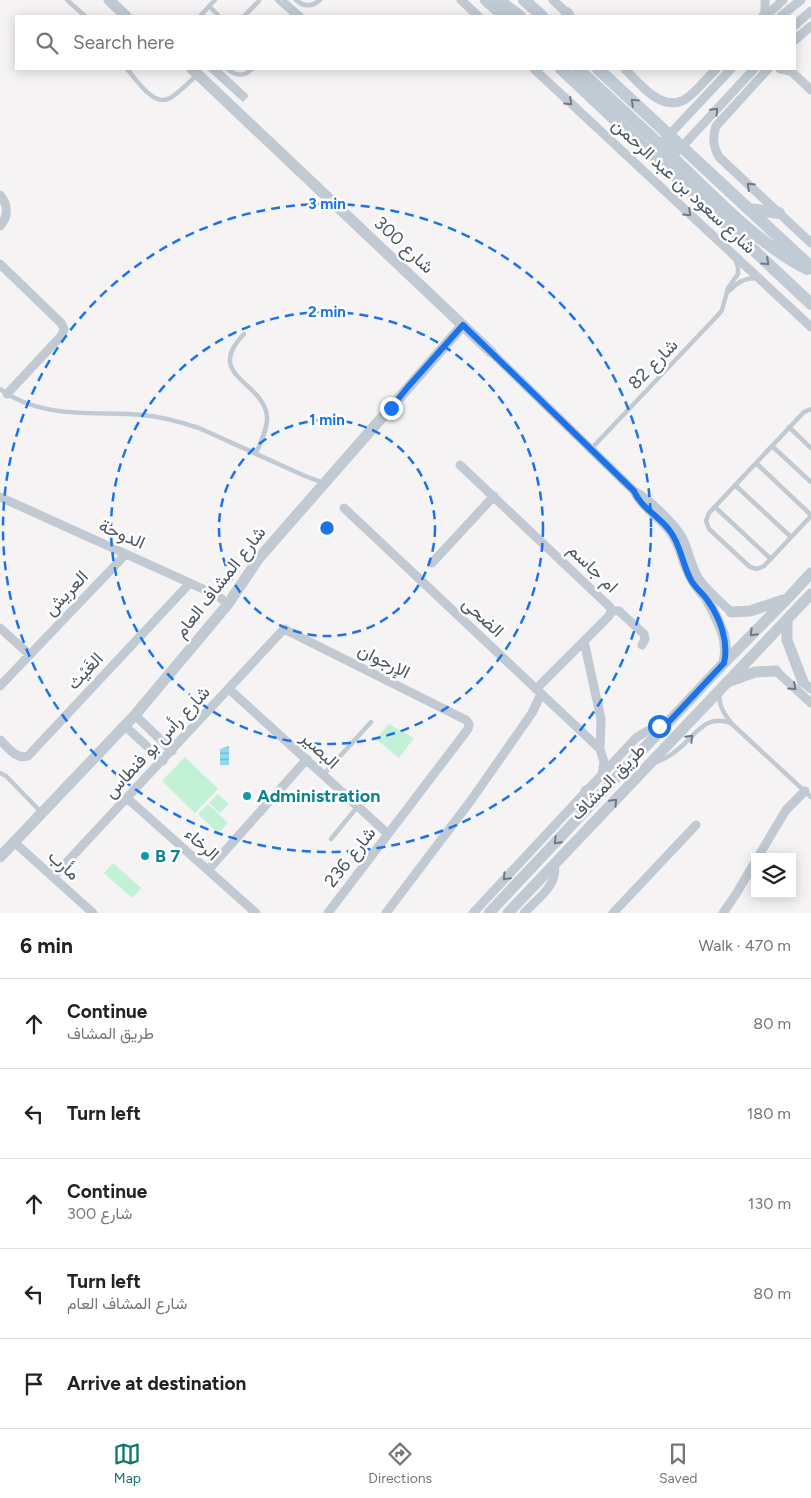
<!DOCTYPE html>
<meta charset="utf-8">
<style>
body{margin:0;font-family:Figtree,Vazirmatn,sans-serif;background:#f6f6f6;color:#222}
.controls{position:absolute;right:15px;bottom:15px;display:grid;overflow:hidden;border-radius:0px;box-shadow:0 2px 12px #0003}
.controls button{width:45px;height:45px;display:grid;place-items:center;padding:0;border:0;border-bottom:1px solid #e0e0e0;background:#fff;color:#222;font:25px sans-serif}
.stop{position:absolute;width:15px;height:15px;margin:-11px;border:4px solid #1a73e8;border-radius:50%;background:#fff}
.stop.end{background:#1a73e8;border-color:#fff;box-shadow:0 1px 5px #0008}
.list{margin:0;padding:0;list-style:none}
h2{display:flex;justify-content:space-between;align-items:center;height:65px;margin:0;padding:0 20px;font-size:21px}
h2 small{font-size:16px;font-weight:400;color:#767676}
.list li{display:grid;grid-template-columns:32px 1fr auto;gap:15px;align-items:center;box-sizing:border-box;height:90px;padding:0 20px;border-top:1px solid #e0e0e0}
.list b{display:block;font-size:19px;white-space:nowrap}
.list p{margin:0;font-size:16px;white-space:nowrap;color:#767676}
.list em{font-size:16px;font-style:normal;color:#767676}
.icon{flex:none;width:28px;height:28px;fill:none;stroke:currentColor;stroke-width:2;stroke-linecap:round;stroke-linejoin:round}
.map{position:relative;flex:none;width:811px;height:913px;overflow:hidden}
.search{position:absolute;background:#fff;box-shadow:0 2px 12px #0003;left:15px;right:15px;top:15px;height:55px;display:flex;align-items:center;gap:12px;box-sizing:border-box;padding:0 18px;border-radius:0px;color:#767676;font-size:19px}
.sheet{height:515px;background:#fff}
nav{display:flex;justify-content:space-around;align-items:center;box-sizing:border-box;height:70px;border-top:1px solid #e0e0e0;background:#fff;font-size:14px;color:#767676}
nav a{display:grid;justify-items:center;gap:2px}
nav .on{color:#0f766e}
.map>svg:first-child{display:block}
</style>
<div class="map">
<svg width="811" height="913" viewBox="0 0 811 913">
<defs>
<pattern id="water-rules" width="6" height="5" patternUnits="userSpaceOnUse" patternTransform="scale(1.25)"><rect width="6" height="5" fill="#90daee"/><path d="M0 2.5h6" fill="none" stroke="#78b4c4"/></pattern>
</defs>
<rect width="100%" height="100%" fill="#f5f3f3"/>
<!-- green -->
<path fill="#c3f1d5" d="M389,724L414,738L399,758L376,739Z
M185,757L218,789L195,813L162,781Z
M218,794L229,804L220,813L209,803Z
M208,804L228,823L218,833L198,814Z
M113,863L141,888L132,898L104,873Z"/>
<!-- water -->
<path fill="url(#water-rules)" d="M229,746V765H220V749Z"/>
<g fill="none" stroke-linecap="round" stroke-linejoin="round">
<!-- service -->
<path stroke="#c1cad2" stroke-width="4.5" d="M67,0L85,16
M277,0L295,16
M284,0L302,16
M296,0C304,7 312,7 320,0
M209,6L219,16
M200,16L215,0
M244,16L259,1
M127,69C136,79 154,108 170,98C180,92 189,82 198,74
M210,69L243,99
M217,69L246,96
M227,69C236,76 244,77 252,69
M729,291C738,282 744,278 757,278
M244,334C203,376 264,381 267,417C268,429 260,442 256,454
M0,389C42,420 95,411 143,415C162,417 181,422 199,428L305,476L324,483
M811,409L804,412L709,513L706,521L709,529L750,567L757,569L764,566L811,516
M789,427L811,448
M772,446L811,482
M591,449L719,314L722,310L728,288L738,274V268L736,261
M756,463L811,515
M735,485L791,537
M715,507L771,559
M719,693C719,706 724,714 732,724L811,797
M656,762C667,759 675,752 683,745C699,730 707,715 731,723
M0,773L6,776L41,812
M323,775L371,722
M331,839L358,806"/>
<!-- minor -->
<path stroke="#c1cad2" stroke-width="9" d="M461,0L478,16
M553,0L570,16
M763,16L765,11V0
M766,16L783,0
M781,16L801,0
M795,25L811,11
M795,40L811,26
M534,69L811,327
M625,69C639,83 661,112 684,100C696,93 706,79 716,69
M768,69L716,126C712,138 713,147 719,157L811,243
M780,69L791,71L811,90
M656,149L731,69
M678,151L754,69
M0,195C8,204 9,217 0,226
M0,264L61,323L64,329L62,335L7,394
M491,352L634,491C647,497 677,526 683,539C689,552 691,567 699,579C707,591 720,601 731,612
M460,465L610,607L611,611
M635,493C643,509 661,518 671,533C679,544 681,557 686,569C691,582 698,591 708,601
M0,497L190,583L218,596L228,604
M344,508L600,749L604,762L602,774
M432,563L494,496
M611,611H619L644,634L645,639L642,645
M0,628L30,655
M584,641L601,719L600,749
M776,671L811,703
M803,682L811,689
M0,686L126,554
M229,689L388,834
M536,689L609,616L611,611
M135,715L172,751
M125,726L163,761
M0,740C8,747 16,760 28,756L190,583
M127,798L256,913
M14,842L93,913
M758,857L786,810L805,791
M208,870L307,759
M53,877L284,629L466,720L469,724L468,729L328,913
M386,913L472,799L532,713L541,694
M473,913L636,738L647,731L666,725
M524,913C537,899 559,885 554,864
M613,913L696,825
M723,913L736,894L755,862"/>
<!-- tertiary -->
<path stroke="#c1cad2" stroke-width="11" d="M109,0L126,16
M192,69L491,352
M708,601C718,621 730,640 724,662
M731,612L750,611L783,600
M787,620V640L803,682
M730,681L755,672L776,671
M580,816L586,791
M0,857L135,715L228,604L259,558L463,325
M489,913L724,663L789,597L811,573
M508,913L811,594"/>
<!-- secondary -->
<path stroke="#c1cbd6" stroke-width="12" d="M486,0L504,16
M498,0L520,16
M524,0L542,16
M567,13L568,16
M561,69L811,304
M578,69L660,145L668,148H675
M598,69L811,267
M651,154L662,153L672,157C714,196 755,242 807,269
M749,209L779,213"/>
</g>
<!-- one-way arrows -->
<defs><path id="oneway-chevron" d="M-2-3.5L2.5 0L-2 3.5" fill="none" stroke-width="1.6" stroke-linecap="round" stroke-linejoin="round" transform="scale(1.25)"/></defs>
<g stroke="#6e7983">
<use href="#oneway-chevron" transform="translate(569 102) rotate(43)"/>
<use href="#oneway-chevron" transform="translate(715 111) rotate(-47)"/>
<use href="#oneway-chevron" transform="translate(750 186) rotate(-137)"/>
<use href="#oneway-chevron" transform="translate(688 213) rotate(43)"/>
<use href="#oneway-chevron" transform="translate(753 633) rotate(135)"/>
<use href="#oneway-chevron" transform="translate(793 687) rotate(42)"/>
<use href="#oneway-chevron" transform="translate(690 738) rotate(-45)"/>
<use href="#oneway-chevron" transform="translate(614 802) rotate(-46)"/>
<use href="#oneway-chevron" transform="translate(557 841) rotate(134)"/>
<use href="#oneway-chevron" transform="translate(506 877) rotate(133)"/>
</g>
<g stroke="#6e7984">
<use href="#oneway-chevron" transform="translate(634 102) rotate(-137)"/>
<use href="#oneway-chevron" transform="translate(766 262) rotate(43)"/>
</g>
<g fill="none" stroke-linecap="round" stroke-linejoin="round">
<!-- route -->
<path stroke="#1a73e8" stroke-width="6" d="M391,408L407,388L463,325L634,491C641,508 659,516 670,531C681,545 682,564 691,580C695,588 703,593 708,601C720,618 729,642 724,663L666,725L659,726"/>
</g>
<!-- distance rings -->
<g fill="none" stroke="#1a73e8" stroke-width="2.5" stroke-dasharray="9 6">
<circle cx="327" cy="528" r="108"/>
<circle cx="327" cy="528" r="216"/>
<circle cx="327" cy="528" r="324"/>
</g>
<!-- markers -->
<g fill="#0f9aa8" stroke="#fff" stroke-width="2">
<circle cx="247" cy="796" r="5"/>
<circle cx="145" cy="856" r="5"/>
</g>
<g text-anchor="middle" stroke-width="5" stroke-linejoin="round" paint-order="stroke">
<!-- street labels -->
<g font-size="18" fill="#4a5661" stroke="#fff">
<text transform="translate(684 186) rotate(43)" y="6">شارع سعود بن عبد الرحمن</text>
<text transform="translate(404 245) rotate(43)" y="6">شارع 300</text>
<text transform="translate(653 364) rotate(-46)" y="6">شارع 82</text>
<text transform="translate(122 534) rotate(24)" y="6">الدوحة</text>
<text transform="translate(593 568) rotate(44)" y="6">ام جاسم</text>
<text transform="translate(220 582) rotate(-52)" y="6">شارع المشاف العام</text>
<text transform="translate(66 593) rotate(-46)" y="6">العريش</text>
<text transform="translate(483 617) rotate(43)" y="6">الضحى</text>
<text transform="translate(384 661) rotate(27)" y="6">الإرجوان</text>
<text transform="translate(85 671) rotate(-47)" y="6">الغَيْث</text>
<text transform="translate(157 742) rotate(-47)" y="6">شارع رأس بو فنطاس</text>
<text transform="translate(320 750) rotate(43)" y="6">البصير</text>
<text transform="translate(608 782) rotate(-46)" y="6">طريق المشاف</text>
<text transform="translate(202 844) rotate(42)" y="6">الرخاء</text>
<text transform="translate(350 857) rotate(-52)" y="6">شارع 236</text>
<text transform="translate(64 865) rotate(42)" y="6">مأرب</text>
</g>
<!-- culture labels -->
<g font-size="18" font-weight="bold" fill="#0d838f" stroke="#fff" text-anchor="start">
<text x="257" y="802">Administration</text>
<text x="155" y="862">B 7</text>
</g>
</g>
<circle cx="327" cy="528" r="8" fill="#1a73e8" stroke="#fff" stroke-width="2.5"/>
<g font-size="15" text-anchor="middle" font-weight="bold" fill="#1a73e8" stroke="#fff" stroke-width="5" stroke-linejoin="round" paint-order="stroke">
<text x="327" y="209">3 min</text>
<text x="327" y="317">2 min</text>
<text x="327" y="425">1 min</text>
</g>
</svg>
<div class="controls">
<button><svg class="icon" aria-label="layers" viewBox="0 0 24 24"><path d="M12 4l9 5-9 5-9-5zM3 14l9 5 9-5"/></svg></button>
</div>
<div class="stop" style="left:659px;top:726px"></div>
<div class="stop end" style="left:391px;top:408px"></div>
<div class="search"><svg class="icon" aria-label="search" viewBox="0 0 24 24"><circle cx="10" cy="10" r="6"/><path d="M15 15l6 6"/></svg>Search here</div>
</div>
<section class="sheet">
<h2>6 min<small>Walk · 470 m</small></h2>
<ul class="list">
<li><svg class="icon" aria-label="ahead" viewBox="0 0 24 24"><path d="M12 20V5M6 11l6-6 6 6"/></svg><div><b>Continue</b><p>طريق المشاف</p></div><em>80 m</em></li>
<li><svg class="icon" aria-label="left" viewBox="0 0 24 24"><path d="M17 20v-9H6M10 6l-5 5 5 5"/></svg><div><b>Turn left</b></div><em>180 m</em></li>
<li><svg class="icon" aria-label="ahead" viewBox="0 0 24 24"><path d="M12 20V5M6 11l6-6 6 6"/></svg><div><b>Continue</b><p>شارع 300</p></div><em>130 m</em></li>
<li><svg class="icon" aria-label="left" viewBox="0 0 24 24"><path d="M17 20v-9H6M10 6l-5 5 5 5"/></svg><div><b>Turn left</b><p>شارع المشاف العام</p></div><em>80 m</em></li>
<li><svg class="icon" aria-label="arrive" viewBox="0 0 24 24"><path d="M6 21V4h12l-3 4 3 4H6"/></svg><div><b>Arrive at destination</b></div></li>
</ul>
</section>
<nav>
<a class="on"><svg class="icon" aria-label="map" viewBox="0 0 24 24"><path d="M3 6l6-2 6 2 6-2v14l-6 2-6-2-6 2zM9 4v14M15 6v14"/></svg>Map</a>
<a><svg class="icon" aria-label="directions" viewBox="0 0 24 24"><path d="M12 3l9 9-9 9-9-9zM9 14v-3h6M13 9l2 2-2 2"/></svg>Directions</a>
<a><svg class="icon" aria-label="saved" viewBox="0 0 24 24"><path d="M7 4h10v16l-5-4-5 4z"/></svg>Saved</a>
</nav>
